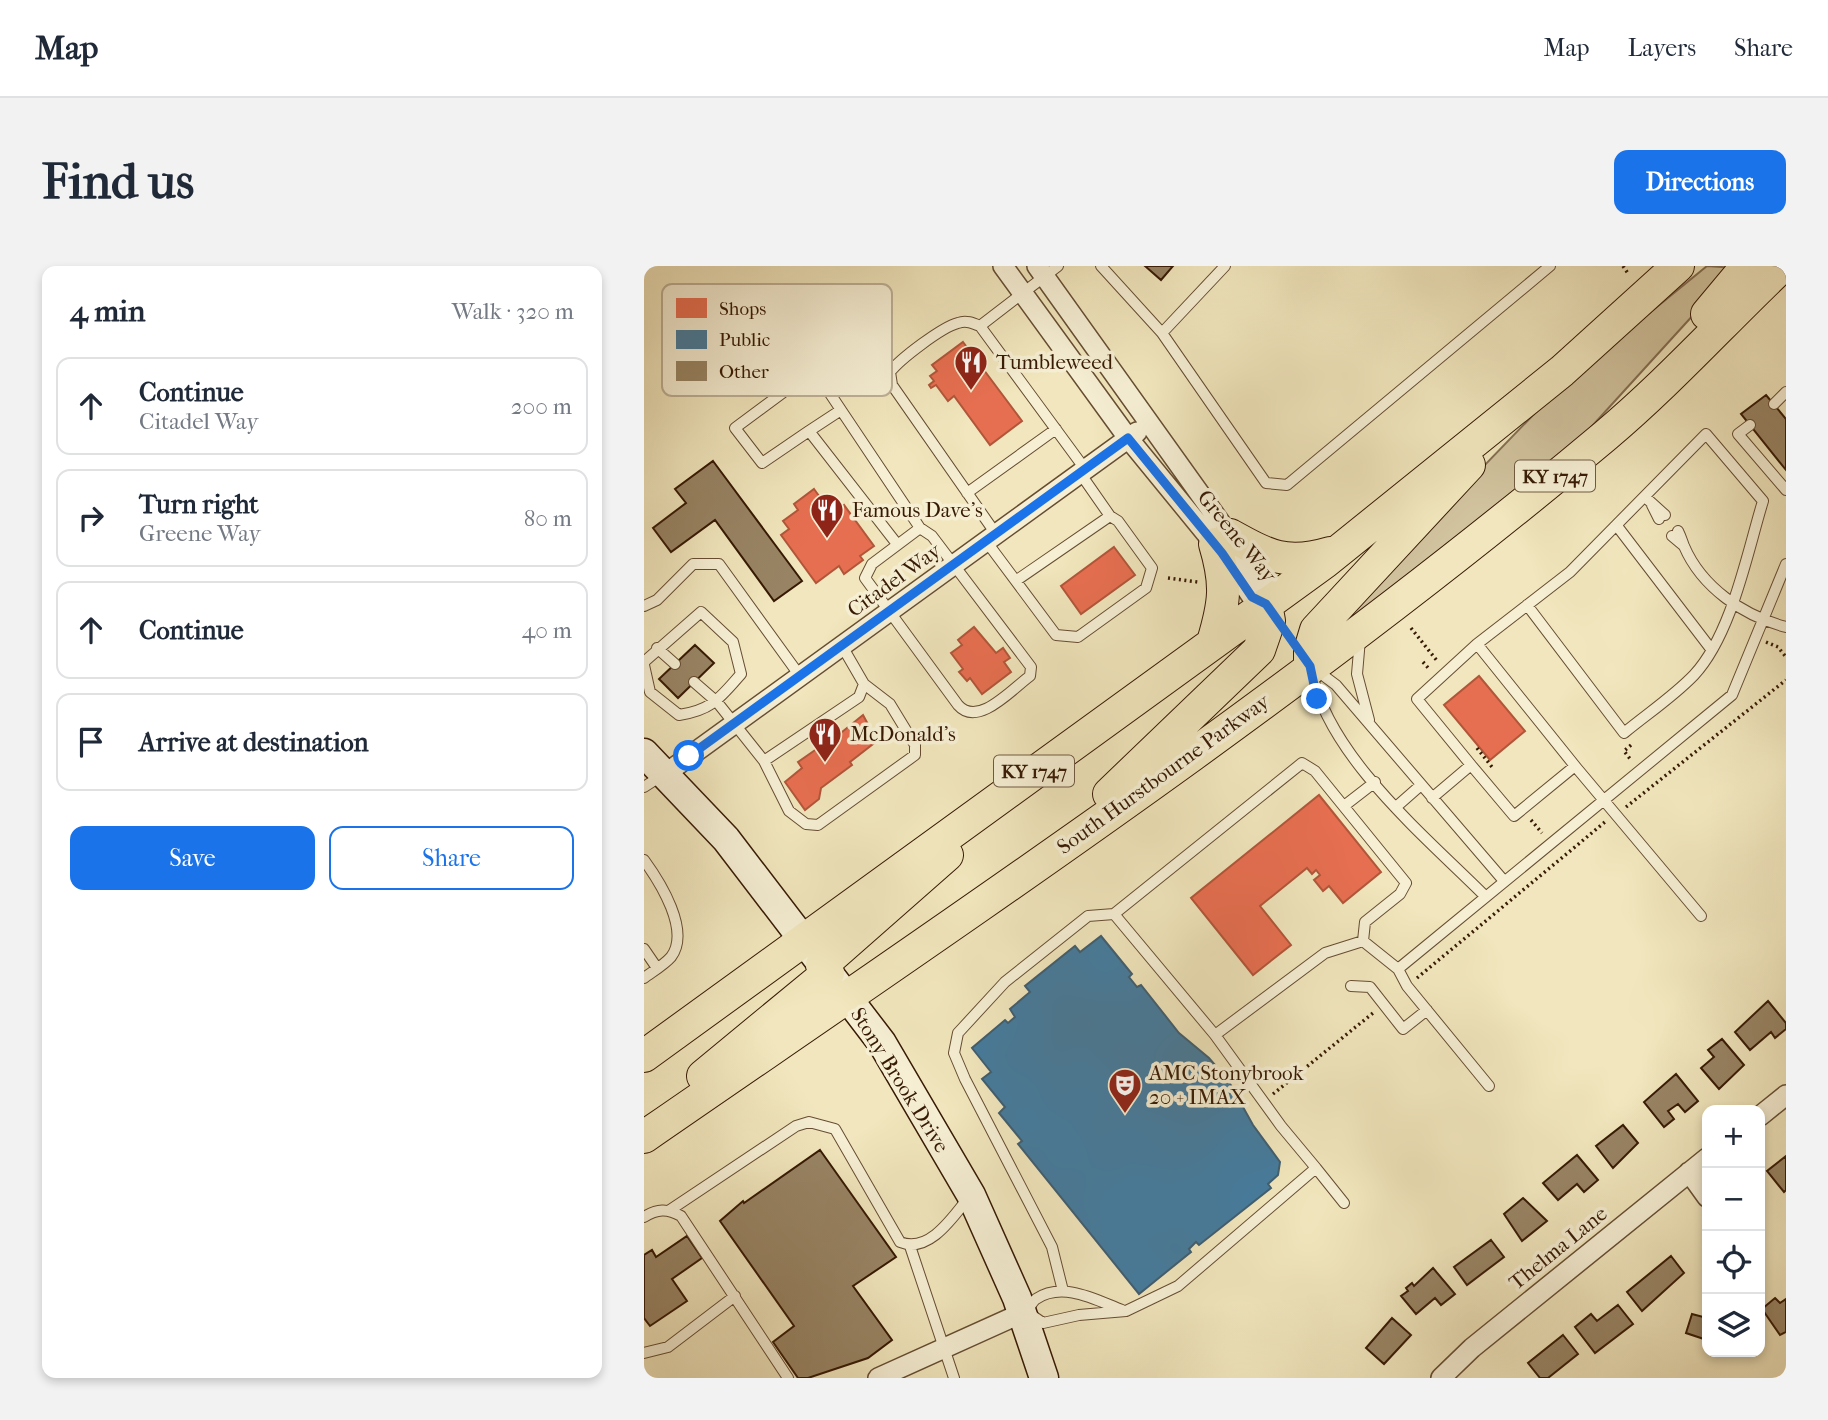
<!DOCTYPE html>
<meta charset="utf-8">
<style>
body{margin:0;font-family:"IM FELL French Canon",serif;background:#f2f2f3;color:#1f2937}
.controls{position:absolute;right:21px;bottom:21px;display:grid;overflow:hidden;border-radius:14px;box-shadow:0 4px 10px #0003}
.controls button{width:63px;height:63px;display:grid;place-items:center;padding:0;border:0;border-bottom:2px solid #e0e1e3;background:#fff;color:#1f2937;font:35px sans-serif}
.stop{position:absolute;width:21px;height:21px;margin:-16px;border:5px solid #1a73e8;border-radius:50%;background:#fff}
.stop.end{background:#1a73e8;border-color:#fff;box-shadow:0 2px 7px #0008}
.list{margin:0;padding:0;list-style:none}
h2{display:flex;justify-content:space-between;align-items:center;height:91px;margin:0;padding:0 28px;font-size:30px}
h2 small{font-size:23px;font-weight:400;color:#747a83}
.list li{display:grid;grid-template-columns:46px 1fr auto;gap:21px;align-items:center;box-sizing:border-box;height:98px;margin:0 14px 14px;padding:0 14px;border:2px solid #e0e1e3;border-radius:14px}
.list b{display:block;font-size:26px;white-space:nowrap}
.list p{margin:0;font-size:23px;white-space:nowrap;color:#747a83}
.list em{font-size:23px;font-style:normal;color:#747a83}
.actions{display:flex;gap:14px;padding:21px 28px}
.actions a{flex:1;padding:16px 0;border:2px solid #1a73e8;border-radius:14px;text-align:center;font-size:24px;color:#1a73e8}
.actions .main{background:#1a73e8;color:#fff}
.icon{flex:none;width:38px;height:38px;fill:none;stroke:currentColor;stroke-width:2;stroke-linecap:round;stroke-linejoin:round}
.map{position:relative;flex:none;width:1142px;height:1112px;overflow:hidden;border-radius:14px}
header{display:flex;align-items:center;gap:42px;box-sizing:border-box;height:98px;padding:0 35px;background:#fff;border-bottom:2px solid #e0e1e3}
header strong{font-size:33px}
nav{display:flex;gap:38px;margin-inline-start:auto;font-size:24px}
.intro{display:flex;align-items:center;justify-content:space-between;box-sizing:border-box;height:168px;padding:0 42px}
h1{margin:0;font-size:49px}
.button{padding:18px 32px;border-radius:14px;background:#1a73e8;color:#fff;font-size:24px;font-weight:700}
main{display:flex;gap:42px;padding:0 42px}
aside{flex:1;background:#fff;border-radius:14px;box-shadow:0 4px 10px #0003}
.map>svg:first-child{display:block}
</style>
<header>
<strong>Map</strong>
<nav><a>Map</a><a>Layers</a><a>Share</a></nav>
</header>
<div class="intro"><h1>Find us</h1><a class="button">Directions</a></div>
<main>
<aside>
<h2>4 min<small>Walk · 320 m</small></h2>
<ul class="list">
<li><svg class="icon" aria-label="ahead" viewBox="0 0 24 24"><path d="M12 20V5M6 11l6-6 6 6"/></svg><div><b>Continue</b><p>Citadel Way</p></div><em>200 m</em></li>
<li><svg class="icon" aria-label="right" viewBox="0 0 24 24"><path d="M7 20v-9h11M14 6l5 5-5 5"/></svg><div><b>Turn right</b><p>Greene Way</p></div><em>80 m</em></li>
<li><svg class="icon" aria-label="ahead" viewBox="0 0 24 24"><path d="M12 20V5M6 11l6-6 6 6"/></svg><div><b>Continue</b></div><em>40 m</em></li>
<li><svg class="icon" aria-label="arrive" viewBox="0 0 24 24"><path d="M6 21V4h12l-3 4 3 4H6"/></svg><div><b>Arrive at destination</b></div></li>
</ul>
<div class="actions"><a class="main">Save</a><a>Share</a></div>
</aside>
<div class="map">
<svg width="1142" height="1112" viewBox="0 0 1142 1112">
<rect width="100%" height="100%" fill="#f1e6bd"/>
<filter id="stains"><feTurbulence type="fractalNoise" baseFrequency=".00286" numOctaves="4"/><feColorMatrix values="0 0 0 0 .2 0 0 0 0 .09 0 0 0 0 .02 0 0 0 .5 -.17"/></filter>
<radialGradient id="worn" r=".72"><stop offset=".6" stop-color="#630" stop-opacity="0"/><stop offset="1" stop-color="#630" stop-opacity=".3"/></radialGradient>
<!-- green -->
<path fill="#d1c39e" stroke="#846e51" stroke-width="2" d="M1063,0L1092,2L919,192L704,358L696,349L921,116Z"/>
<!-- shops -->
<path fill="#e76f51" stroke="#b2563a" stroke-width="2" d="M319,76L378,155L346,179L310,130L304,135L292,119L287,122L285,119L290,115L286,110L293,105L288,99Z
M170,223L188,248L200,239L230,280L216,290L219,294L200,308L195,300L172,317L137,269L145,263L139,255L154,244L150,238Z
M470,281L491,309L437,348L417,320Z
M330,361L352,387L359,382L366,392L360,396L367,406L338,428L326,412L323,415L315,406L319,403L307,387L318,379L314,374Z
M835,410L881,465L846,494L800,439Z
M219,449L233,475L206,496L208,499L177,522L175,533L161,544L141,516L158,502L154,496L174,482L177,483Z
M675,529L737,606L699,637L685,620L679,625L670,614L676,609L672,604L668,608L663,602L616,640L647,679L609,709L547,632Z"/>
<!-- public -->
<path fill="#457b9d" stroke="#415e6f" stroke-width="2" d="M457,670L488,708L485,711L493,721L497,719L535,767L565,792L584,814L609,859L636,896L634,909L624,918L627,922L555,979L552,976L545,983L547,986L495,1028L374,878L378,875L355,847L361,841L338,813L347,806L328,782L361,754L364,757L371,751L366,743L386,726L381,720L431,680L436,686Z"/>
<!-- building -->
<path fill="#988464" stroke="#371a04" stroke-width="2" d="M501,0H529L517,14Z
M1122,129L1142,153V204L1097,148Z
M69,195L158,315L130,335L71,254L27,286L9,262L42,237L31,223Z
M51,379L70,397L34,432L15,413Z
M1124,735L1142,757V763L1131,772L1127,766L1106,784L1091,766Z
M1078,773L1100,799L1075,823L1057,802L1070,791L1064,784Z
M1032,808L1054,835L1041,846L1034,838L1024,845L1030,853L1020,861L1000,836Z
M979,859L994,877L969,902L952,880Z
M176,884L252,991L209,1020L248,1074L224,1092L164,1112H154L129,1076L150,1060L76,955L99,935L100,937Z
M933,889L954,914L940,926L933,918L914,934L899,917Z
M1142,890V924L1140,926L1123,905Z
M879,932L903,955L878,975L860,948Z
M43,970L58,992L28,1013L43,1035L6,1060L0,1052V989L8,984L12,991Z
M847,974L860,991L823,1019L810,1001Z
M1027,990L1040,1007L998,1045L983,1026Z
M789,1002L811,1028L797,1039L791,1032L772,1048L757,1030L764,1025L762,1022L768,1017L770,1020Z
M1131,1032L1136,1037L1142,1033V1066L1136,1069L1118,1043Z
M974,1039L989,1058L951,1087L931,1061L947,1048L953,1055Z
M1048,1048L1063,1052V1074L1042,1067Z
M748,1052L767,1069L740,1098L722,1082Z
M919,1069L934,1088L904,1112H896L884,1097Z"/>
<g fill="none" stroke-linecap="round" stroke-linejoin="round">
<defs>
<path id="lane" d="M457,0L518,67L581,0
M336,60L414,0
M518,67L622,217L643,219L906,0
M1130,138L1142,126
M197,144L276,262
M1106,159L1094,168L1142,224
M165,165L197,144L173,108H164L91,162L118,197L165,165L253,278
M436,207L466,250
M323,227L412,163
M1001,231L1021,249
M1008,239L1015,253
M973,260L1067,383
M276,262L288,270L387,401L386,410C368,423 334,462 314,439L221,312L228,298Z
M1034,265C1037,271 1038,275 1040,280C1058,322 1100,350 1142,361
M352,268L248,119L246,106C256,93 298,61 314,57C322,54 329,57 336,60L441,203
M1028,270L1040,280
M342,275L412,369L434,371L502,322L508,302L474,255L466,250L373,314
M883,339L980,467C1003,448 1030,430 1050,409C1088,368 1103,287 1119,235L1062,168L926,306L833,378L931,500
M0,340L13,334L49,298H75L156,410
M716,373L713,408L725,454
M13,382L31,398
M0,396L57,346L89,376L97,408C76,432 68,444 35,449L6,426L0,399
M672,404L692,419L860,615
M668,407C685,491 782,571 841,630
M50,416L73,436L120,495L145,545L162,558L174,559L271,489V479L246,438L220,418L198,380
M120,495L215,431L220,418
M827,499L773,433L833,378
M0,521L17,510
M788,532L827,499L870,550L931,500L1057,650
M700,540L731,516
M752,541L777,519
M0,594C16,616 47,665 27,691C20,699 8,706 0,712
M470,648L571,769
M0,683L13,702
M754,703L763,720L845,820
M707,720L726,721L759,763L783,744
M672,902L700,937
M26,944L152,860L165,856L191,863L256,976C285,988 309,951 325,931
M0,951C13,943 23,942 37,950L144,1112
M266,980L310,1112
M419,1025L408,981L321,813L310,787L314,767L361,716L444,650L470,648L658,497L671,505L762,617L756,628L721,656L719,675
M382,1046C385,1043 388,1036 392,1033C419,1015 452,1034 478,1044
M386,1048L399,1057L435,1049L482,1045L534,1020L672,902L637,860L571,769L681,687L719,675L754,703L1088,429L1142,298
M0,1087L24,1081L91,1030"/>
<path id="street" d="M359,0L484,172L578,287L608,331L622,338L621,319L393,0
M21,508L493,166
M1116,850L1142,829
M1045,906L1063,931
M234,1112L378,1047
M797,1112L828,1082L1063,892"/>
<path id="secondary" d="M0,487L82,573L238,777L327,929L373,1032L400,1112"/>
<path id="primary" d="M1063,48L1103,0
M586,269C624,290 642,300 686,287
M569,376C581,336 583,318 571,278
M666,400V384L672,364L825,199
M465,528L615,384L625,355L622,338
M178,699L303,589
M0,790L681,296L918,105L1034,0
M59,810L184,707
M0,871C326,646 657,425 961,170C1023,118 1079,56 1138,0"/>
</defs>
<!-- lane casing -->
<use href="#lane" stroke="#664d32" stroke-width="12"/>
<!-- street casing -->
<use href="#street" stroke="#664d32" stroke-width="22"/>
<!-- secondary casing -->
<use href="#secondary" stroke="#371a04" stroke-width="31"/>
<!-- primary casing -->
<use href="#primary" stroke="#371a04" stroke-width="34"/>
<!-- path -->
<path stroke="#371a04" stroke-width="3.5" stroke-dasharray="2 3.5" stroke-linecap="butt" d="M979,0L985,9
M524,312L554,316
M767,362L794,396
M1122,376L1134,381L1142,391
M779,396L786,404
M987,479L980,485L987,494
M833,482L848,501
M982,541L1142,414
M887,554L898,567
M773,712L961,556
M629,828L729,747"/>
<!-- lane -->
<use href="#lane" stroke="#f6efd4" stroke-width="10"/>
<!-- street -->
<use href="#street" stroke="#f6efd4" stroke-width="19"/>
<!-- secondary -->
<use href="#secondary" stroke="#f6efd4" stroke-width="28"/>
<!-- primary -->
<use href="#primary" stroke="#f1e6bd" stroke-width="32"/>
</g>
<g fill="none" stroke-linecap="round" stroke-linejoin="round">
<!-- route -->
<path stroke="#1a73e8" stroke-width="9" d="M45,490L484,172L578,287L608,331L622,338L666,400L673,433"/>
</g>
<!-- icons -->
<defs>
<symbol id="restaurant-pin" viewBox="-11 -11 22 30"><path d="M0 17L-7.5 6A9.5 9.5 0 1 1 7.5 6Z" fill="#8f2418" stroke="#f6efd4"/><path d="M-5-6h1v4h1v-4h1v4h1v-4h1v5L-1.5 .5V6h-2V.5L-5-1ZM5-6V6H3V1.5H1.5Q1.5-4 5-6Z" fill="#fff"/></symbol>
<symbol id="theatre-pin" viewBox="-11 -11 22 30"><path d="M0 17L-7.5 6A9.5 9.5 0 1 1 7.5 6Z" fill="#8f2418" stroke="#f6efd4"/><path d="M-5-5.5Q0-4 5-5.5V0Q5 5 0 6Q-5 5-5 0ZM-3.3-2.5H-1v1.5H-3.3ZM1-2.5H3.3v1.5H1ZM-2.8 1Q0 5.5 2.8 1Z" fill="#fff"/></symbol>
</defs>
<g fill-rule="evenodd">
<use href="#restaurant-pin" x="308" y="77" width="38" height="52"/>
<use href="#restaurant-pin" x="164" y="225" width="38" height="52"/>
<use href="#restaurant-pin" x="162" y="449" width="38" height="52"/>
<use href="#theatre-pin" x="462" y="800" width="38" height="52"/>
</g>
<g text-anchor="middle" stroke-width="7" stroke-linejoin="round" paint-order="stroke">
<!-- shield labels -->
<g fill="#f6efd4" stroke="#705a42" stroke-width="2">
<rect x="871" y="194.5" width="80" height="31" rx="5"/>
<rect x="350" y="489.5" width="80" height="31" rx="5"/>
</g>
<g font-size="19" font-weight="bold" fill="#371a04">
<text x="911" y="217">KY 1747</text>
<text x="390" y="512">KY 1747</text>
</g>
<!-- poi labels -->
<g font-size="21" fill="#371a04" stroke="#f6efd4" text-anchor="start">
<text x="352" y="103">Tumbleweed</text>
<text x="208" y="251">Famous Dave's</text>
<text x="206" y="475">McDonald's</text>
<text x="505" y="814">AMC Stonybrook<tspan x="505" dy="24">20 + IMAX</tspan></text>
</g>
<!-- street labels -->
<g font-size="21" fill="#371a04" stroke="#f6efd4">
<text transform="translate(593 270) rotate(51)" y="7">Greene Way</text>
<text transform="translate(250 314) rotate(-36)" y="7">Citadel Way</text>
<text transform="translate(519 508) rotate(-36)" y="7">South Hurstbourne Parkway</text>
<text transform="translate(256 814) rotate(58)" y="7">Stony Brook Drive</text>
<text transform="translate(914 982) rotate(-39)" y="7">Thelma Lane</text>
</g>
</g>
<!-- legend -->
<rect x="18" y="18" width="230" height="112" rx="10" fill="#f6efd4" stroke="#bdaf96" stroke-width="2"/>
<rect x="32" y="32" width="31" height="20" fill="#e76f51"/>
<rect x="32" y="64" width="31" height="19" fill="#457b9d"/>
<rect x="32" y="95" width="31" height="20" fill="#988464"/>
<g font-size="19" fill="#371a04">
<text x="75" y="49">Shops</text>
<text x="75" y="80">Public</text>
<text x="75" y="112">Other</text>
</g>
<rect width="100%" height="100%" filter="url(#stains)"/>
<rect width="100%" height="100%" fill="url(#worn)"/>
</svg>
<div class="controls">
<button>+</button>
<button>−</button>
<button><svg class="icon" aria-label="locate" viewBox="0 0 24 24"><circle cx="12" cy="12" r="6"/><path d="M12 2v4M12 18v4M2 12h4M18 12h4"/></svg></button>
<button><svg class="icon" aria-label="layers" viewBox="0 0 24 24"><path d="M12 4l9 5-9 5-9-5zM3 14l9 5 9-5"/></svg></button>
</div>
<div class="stop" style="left:45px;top:490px"></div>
<div class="stop end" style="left:673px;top:433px"></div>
</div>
</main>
